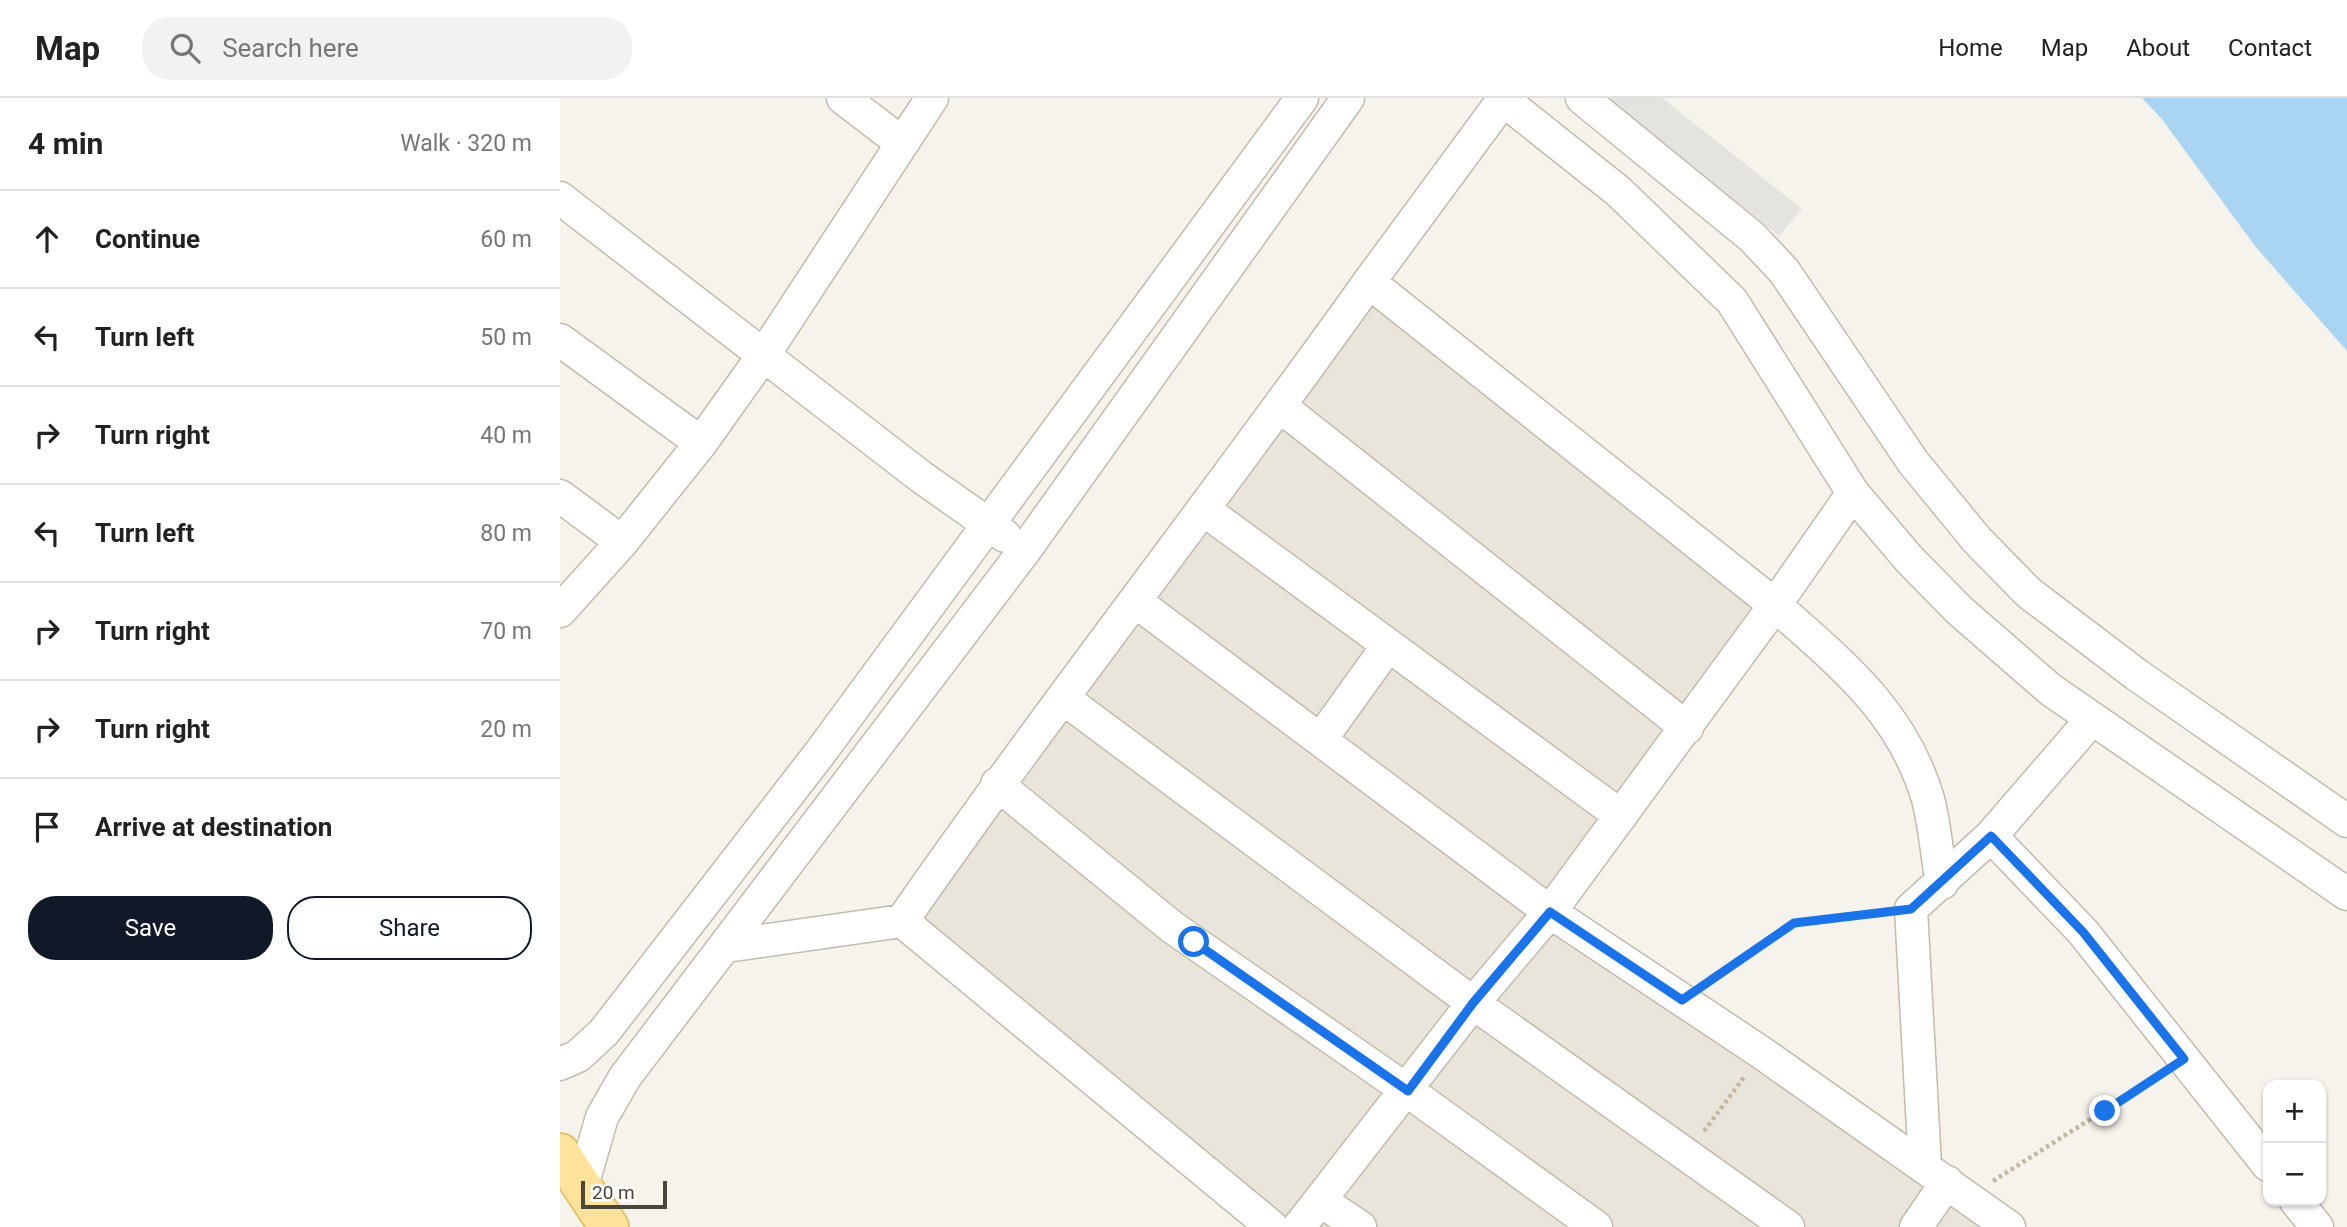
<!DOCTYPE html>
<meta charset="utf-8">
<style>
body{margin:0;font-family:Roboto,sans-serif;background:#f2f2f2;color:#222}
.controls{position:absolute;right:21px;bottom:21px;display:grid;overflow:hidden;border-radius:14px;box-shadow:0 2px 5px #0004}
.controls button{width:63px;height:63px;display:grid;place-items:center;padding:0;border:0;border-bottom:2px solid #e0e0e0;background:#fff;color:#222;font:35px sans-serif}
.scale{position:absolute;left:21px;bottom:18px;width:86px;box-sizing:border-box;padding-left:7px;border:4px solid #4b4439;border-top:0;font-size:19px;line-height:24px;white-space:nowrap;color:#4b4439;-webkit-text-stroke:5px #fff;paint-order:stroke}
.stop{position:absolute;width:21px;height:21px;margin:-16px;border:5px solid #1a73e8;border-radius:50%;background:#fff}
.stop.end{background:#1a73e8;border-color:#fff;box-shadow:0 2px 7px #0008}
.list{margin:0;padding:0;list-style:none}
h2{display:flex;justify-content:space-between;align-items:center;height:91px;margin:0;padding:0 28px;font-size:30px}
h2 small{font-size:23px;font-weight:400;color:#767676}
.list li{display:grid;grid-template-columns:46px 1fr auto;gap:21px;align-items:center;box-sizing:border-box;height:98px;padding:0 28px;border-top:2px solid #e0e0e0}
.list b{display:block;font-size:26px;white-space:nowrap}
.list em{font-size:23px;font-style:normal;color:#767676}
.actions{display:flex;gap:14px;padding:21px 28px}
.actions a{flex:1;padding:16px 0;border:2px solid #111827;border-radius:28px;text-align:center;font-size:24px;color:#111827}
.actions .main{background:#111827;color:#fff}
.icon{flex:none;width:38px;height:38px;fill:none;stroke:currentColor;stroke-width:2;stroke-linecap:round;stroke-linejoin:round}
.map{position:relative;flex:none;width:1787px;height:1129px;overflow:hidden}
header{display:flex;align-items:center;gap:42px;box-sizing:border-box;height:98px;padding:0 35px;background:#fff;border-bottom:2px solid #e0e0e0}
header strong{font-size:33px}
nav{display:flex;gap:38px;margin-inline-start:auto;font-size:24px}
.search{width:490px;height:63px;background:#f2f2f2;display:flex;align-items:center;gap:18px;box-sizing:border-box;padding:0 24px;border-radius:28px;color:#767676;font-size:26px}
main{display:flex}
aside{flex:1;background:#fff}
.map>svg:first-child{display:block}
</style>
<header>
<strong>Map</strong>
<div class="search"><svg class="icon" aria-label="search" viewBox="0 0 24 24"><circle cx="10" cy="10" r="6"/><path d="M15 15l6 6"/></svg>Search here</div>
<nav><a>Home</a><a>Map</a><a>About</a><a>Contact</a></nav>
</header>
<main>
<aside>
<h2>4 min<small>Walk · 320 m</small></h2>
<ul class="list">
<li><svg class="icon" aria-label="ahead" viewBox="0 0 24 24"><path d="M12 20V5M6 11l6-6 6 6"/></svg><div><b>Continue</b></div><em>60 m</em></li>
<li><svg class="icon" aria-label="left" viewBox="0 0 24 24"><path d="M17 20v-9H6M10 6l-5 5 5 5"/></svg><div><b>Turn left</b></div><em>50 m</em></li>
<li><svg class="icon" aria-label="right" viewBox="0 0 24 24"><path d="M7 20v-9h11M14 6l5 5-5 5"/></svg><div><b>Turn right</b></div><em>40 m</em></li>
<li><svg class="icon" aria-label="left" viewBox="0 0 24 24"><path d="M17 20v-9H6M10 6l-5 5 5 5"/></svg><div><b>Turn left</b></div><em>80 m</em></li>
<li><svg class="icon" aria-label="right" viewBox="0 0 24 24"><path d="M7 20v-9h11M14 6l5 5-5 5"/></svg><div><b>Turn right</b></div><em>70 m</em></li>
<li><svg class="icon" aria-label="right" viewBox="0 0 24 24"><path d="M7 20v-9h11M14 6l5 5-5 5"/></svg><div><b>Turn right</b></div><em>20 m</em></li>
<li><svg class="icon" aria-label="arrive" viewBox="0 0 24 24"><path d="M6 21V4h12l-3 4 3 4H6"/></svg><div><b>Arrive at destination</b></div></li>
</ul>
<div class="actions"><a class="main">Save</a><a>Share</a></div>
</aside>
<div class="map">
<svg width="1787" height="1129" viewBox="0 0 1787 1129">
<rect width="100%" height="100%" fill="#f6f3ec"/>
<!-- residential -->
<path fill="#eae5da" d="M809,184L1214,507L989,814L1447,1129H713L342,823Z"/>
<!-- parking -->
<path fill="#e5e3e0" d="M1046,0H1102L1242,111L1219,138Z"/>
<!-- water -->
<path fill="#a9d4f2" d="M1582,0H1787V253L1695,148L1601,20Z"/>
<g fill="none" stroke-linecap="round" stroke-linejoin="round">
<defs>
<path id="minor" d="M283,0L342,45
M941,0L1058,93L1172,203L1293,395L1349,461L1399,512L1491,592L1787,796
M1022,0L1192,139L1224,173L1353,364L1417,442L1469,495L1577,577L1787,723
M0,100L360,378L445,438
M809,184L943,2
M0,242L141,345
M720,308L1127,630
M0,398L62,444L141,345L205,255L372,0
M643,411L1061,718
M575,503L990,814L1202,955L1449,1129
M0,513L62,444
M503,600L913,905L1228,1129
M761,641L827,549
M437,686L612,829L848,993L1036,1129
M1431,738L1523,834L1708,1067
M166,848L342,823
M0,966L18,958L44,934L260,655L742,0
M1365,1067L1351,811L1431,738L1532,621
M22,1088L42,1019L65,979L465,452L788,0
M761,1103L800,1129
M1736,1103L1757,1129
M712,1129L342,823C493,606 656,399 809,184L1215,507L1293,395
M739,1129L913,905L990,814L1215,507C1281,566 1342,613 1368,701C1375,728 1377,758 1382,785
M1356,1129L1387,1084"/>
<path id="major" d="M0,1055L49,1129"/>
</defs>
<!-- minor casing -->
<use href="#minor" stroke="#c2bbae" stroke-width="35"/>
<!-- major casing -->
<use href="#major" stroke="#e6c16a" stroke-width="42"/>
<!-- path -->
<path stroke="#c4b79f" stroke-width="4.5" stroke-dasharray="3.5 3.5" stroke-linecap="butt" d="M1148,884L1234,825L1324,814
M1144,1033L1185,978
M1433,1083L1600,977"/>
<!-- minor -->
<use href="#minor" stroke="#fff" stroke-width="32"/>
<!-- major -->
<use href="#major" stroke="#ffe39c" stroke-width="38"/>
</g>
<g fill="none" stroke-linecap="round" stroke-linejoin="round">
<!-- route -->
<path stroke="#1a73e8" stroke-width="9" d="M634,844L848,993L913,905L990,814L1122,902L1234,825L1351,811L1431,738L1523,834L1624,961L1545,1013"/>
</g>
</svg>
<div class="controls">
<button>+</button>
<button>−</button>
</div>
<div class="scale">20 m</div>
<div class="stop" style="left:634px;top:844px"></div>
<div class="stop end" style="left:1545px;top:1013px"></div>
</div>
</main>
